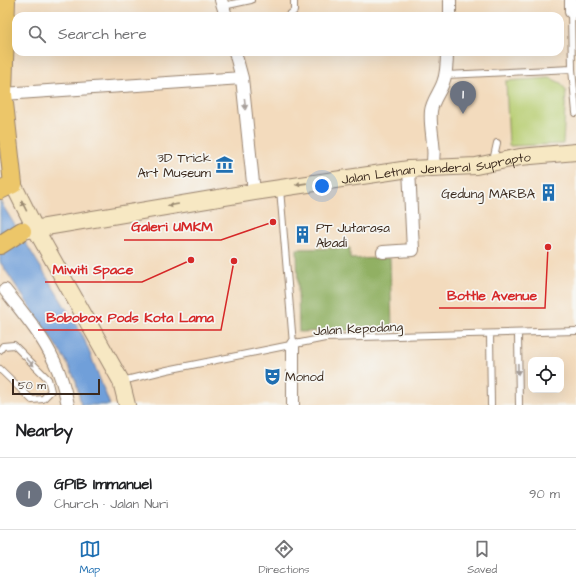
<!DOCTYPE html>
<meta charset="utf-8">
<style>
body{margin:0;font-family:"Architects Daughter",sans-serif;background:#f2f2f2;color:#202124}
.controls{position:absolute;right:12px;bottom:12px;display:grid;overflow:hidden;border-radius:8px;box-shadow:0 4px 16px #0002}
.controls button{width:36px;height:36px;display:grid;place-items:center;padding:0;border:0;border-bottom:1px solid #e0e0e0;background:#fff;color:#202124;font:20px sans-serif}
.scale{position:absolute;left:12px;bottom:10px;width:88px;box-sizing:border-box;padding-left:4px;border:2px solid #3b2a1e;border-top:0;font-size:11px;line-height:14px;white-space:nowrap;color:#3b2a1e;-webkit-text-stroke:3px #f6f6f2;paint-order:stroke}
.you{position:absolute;left:322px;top:186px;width:14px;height:14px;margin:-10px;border:3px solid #fff;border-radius:50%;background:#1a73e8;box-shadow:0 0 0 6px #1a73e833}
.badge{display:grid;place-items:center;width:26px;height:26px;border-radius:50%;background:#1f6fb2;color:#fff;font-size:13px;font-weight:700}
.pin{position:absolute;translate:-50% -33px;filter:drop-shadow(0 1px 2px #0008)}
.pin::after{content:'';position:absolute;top:21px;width:14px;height:12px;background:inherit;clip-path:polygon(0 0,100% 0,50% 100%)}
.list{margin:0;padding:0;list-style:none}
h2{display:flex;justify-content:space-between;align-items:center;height:52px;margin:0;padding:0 16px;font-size:17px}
h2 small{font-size:13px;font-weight:400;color:#757577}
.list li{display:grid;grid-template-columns:26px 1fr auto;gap:12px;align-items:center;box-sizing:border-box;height:72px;padding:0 16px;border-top:1px solid #e0e0e0}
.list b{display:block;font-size:15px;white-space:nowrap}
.list p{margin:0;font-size:13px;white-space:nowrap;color:#757577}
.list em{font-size:13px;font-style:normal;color:#757577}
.icon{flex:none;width:22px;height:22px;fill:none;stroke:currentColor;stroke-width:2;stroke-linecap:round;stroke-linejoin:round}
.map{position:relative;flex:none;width:576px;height:405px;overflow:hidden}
.search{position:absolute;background:#fff;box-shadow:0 4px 16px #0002;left:12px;right:12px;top:12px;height:44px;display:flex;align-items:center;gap:10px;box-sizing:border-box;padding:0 14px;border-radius:12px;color:#757577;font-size:15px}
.sheet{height:124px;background:#fff}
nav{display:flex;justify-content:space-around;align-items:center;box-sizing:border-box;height:56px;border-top:1px solid #e0e0e0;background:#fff;font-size:11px;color:#757577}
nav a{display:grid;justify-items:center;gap:2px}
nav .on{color:#1f6fb2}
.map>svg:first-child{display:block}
</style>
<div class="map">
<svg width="576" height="405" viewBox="0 0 576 405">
<rect width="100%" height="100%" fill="#f6f6f2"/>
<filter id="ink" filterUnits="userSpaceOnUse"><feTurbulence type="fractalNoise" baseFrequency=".025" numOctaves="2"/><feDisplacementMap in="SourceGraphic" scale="8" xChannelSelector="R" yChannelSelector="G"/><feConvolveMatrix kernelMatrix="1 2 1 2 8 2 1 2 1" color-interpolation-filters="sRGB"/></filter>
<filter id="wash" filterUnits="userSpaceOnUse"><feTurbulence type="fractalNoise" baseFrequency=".012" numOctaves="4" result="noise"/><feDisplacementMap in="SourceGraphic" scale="16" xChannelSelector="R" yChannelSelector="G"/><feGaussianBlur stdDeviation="0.9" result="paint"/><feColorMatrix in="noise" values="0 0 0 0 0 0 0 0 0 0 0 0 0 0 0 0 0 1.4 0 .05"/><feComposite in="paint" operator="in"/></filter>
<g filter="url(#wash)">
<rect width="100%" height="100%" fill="#f3dbbd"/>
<!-- green -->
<path fill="#b7cd71" stroke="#797c48" d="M550,78L561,83L566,91L563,144L509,146L506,81Z"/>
<!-- forest -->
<path fill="#91b063" stroke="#666d40" d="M350,248V259L390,258L392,329L299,332L297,249Z"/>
<!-- water -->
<path fill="#6f9fd9" stroke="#55647c" d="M0,201L83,336L110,405H81L76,381L65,359L0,262Z"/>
</g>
<g filter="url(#ink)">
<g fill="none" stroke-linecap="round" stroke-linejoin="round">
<defs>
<path id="lane" d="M223,6L251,0
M571,12L572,69L576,113
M288,16L294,11V0
M446,75L572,69
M493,161L497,143
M280,189L293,344
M490,334L491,405
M518,334L519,405
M0,350L3,346L14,345L48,379L51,391L43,399L32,400L0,369
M122,381L167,370L325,338L576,331"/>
<path id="street" d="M221,0L226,16
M571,0V12L576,11
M450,16V0
M235,52L242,78L254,192
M3,94L242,78
M432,167C437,148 429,130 431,111C432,101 440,92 443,83C447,73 447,62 447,52
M383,252L413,250L409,169
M5,290C23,313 42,335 54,361C61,375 65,390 68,405
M293,344V405"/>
<g id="secondary">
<path d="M13,184L35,228L121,381L127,405"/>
<path id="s1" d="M22,231L254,192L409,169L476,166L520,157L576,152"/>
</g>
<path id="primary" d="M0,190L13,184L3,94L6,0
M0,245L22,231"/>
</defs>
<!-- lane casing -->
<use href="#lane" stroke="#97826e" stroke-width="8"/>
<!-- street casing -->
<use href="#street" stroke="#97826e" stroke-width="14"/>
<!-- secondary casing -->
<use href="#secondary" stroke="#97826e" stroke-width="18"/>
<!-- primary casing -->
<use href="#primary" stroke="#97826e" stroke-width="20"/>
<!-- lane -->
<use href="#lane" stroke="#fff" stroke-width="6"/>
<!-- street -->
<use href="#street" stroke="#fff" stroke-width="12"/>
<!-- secondary -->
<use href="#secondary" stroke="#f7e8c3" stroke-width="16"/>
<!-- primary -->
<use href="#primary" stroke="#ecc669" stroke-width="18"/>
</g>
<!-- one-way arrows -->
<defs><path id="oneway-solid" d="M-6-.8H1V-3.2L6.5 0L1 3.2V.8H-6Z"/></defs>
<g fill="#a79f9a">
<use href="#oneway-solid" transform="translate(245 104) rotate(84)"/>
<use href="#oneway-solid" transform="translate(30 362) rotate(45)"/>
<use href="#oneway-solid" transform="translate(518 369) rotate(89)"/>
</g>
<g fill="#998970">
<use href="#oneway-solid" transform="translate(301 184) rotate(172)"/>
<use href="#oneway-solid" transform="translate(173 205) rotate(171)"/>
<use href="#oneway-solid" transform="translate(24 206) rotate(-117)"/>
</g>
</g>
<!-- icons -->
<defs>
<symbol id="museum-bare" viewBox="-9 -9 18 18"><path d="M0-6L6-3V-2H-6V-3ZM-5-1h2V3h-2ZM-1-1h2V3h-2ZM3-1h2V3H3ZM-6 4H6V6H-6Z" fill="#1f6fb2" stroke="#f6f6f2" stroke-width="2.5" paint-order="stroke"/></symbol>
<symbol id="building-bare" viewBox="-9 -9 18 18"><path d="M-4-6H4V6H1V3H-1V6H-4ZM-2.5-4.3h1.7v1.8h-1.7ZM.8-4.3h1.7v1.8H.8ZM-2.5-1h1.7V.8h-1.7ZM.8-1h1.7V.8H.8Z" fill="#1f6fb2" stroke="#f6f6f2" stroke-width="2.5" paint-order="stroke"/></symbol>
<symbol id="theatre-bare" viewBox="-9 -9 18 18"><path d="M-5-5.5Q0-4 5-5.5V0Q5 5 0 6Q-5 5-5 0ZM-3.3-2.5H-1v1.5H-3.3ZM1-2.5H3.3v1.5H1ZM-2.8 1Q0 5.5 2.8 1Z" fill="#1f6fb2" stroke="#f6f6f2" stroke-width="2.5" paint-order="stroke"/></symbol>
</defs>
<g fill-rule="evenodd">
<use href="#museum-bare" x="212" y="152" width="25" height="25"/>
<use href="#building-bare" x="536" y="180" width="25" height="25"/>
<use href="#building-bare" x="290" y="222" width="25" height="25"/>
<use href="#theatre-bare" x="260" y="364" width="25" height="25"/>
</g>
<g text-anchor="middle" stroke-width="3.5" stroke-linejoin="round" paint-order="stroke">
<!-- poi labels -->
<g font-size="13" fill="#3b2a1e" stroke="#f6f6f2" text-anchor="end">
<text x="211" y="162">3D Trick<tspan x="211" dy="15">Art Museum</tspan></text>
<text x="535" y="198">Gedung MARBA</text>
<text x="316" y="232" text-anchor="start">PT Jutarasa<tspan x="316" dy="15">Abadi</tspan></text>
<text x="285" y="381" text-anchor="start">Monod</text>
</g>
<!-- street labels -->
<g font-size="13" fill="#3b2a1e" stroke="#f6f6f2">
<text dy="5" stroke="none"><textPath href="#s1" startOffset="419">Jalan Letnan Jenderal Suprapto</textPath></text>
<text transform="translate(358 328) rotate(-3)" y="5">Jalan Kepodang</text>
</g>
</g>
<!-- callouts -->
<path fill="none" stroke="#d62828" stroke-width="1.5" d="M273 222L221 240H124M191 260L142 282H45M548 247L545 308H439M234 261L221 330H38"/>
<g fill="#d62828" stroke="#f6f6f2" stroke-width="1.5">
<circle cx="273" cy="222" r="4"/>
<circle cx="191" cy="260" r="4"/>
<circle cx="548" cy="247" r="4"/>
<circle cx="234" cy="261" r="4"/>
</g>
<g font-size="14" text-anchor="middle" font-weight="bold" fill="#d62828" stroke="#f6f6f2" stroke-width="3.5" stroke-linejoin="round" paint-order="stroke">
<text x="172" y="231">Galeri UMKM</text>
<text x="93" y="274">Miwiti Space</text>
<text x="492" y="300">Bottle Avenue</text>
<text x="130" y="322">Bobobox Pods Kota Lama</text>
</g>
</svg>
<div class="controls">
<button><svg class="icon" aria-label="locate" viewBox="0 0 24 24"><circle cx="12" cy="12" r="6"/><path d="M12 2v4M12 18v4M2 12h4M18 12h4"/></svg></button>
</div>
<div class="scale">50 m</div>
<div class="you"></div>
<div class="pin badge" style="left:463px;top:114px;background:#6b7280">1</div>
<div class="search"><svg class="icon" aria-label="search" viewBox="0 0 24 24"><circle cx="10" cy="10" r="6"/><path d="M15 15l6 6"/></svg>Search here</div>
</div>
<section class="sheet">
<h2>Nearby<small></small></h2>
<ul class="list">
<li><span class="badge" style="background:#6b7280">1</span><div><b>GPIB Immanuel</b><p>Church · Jalan Nuri</p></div><em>90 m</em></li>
</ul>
</section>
<nav>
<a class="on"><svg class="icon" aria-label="map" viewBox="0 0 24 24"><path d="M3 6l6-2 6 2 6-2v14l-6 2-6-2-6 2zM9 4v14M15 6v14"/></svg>Map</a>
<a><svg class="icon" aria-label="directions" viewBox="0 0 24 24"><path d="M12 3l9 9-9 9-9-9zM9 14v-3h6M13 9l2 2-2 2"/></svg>Directions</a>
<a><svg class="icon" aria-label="saved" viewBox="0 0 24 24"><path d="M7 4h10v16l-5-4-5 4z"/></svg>Saved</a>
</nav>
